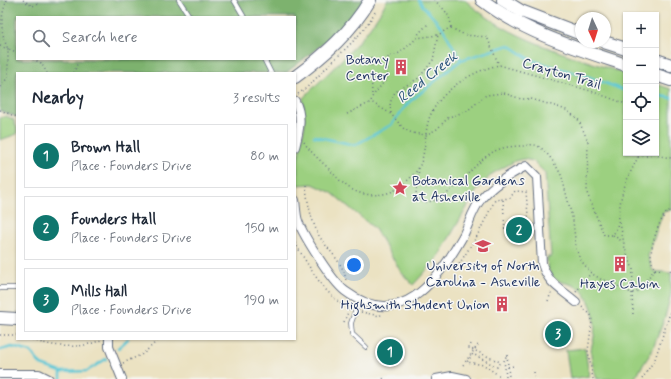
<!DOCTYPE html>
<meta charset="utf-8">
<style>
body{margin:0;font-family:Mynerve,sans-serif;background:#f2f2f3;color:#1f2937}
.controls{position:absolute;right:12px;top:12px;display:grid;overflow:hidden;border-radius:0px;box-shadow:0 1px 3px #0004}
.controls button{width:36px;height:36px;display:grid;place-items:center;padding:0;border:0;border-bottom:1px solid #e0e1e3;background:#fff;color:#1f2937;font:20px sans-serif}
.compass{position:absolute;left:575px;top:12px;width:36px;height:36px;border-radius:50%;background:#fff;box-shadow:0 1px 3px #0004;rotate:176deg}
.you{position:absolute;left:354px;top:265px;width:14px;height:14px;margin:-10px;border:3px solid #fff;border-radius:50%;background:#1a73e8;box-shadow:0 0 0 6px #1a73e833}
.badge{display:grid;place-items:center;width:26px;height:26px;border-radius:50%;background:#0f766e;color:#fff;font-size:13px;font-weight:700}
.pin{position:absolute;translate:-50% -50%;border:2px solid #fff;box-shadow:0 1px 4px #0006}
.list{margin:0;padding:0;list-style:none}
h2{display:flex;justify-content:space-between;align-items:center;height:52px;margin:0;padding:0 16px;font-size:17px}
h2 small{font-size:13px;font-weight:400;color:#747a83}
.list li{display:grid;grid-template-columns:26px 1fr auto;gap:12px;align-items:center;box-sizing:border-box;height:64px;margin:0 8px 8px;padding:0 8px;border:1px solid #e0e1e3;border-radius:0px}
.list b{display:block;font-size:15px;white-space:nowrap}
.list p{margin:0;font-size:13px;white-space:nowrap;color:#747a83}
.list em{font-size:13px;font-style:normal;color:#747a83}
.icon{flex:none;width:22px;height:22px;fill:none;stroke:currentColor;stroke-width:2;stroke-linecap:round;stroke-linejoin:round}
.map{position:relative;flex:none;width:671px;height:379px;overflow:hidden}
.search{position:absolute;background:#fff;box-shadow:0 1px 3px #0004;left:16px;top:16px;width:280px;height:44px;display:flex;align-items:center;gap:10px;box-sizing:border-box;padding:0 14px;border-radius:0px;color:#747a83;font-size:15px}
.panel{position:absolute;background:#fff;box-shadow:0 1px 3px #0004;left:16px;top:72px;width:280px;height:268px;border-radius:0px}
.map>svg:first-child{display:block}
</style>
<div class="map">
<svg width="671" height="379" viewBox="0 0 671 379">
<rect width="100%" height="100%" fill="#f6f6f2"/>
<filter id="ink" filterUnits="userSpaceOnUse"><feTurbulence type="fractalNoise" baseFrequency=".025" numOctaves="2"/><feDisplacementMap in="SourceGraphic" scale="8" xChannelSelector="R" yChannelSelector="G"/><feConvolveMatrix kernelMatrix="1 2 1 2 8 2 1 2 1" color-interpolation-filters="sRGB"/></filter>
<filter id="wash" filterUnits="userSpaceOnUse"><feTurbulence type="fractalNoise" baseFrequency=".012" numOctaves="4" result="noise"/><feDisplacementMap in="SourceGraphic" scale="16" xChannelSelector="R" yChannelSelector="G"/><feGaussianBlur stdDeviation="0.9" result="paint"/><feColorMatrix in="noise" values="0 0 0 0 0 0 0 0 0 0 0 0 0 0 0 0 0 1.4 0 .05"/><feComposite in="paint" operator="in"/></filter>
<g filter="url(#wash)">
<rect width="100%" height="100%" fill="#ebe2c2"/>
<!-- green -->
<path fill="#9cd080" stroke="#5c806f" d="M387,0H465C509,40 570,55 626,74V153H656V84L671,89V210L663,212L648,256L653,271L671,273V294L665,317L652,351L634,379H597C594,371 591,360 591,352C591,347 593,342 594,337C596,322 594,309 586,296C572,274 547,293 547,257H551L545,173L533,161L523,159L515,161L492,174L477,190L437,259L413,285L401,272L375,229L332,193L313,184L297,185V163L305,124L303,98C333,68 368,38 387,0Z
M6,116L13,119L17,128V134L0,140V118Z
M585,348L589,376L570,379L566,350Z"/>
<!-- forest -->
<path fill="#7db26e" stroke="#4c7066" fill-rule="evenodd" d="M0,0H364L348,24L286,73H17V117L0,111ZM17,17H295V59H17Z"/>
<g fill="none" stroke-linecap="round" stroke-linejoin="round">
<!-- stream -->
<path stroke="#5cc7d7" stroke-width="2.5" d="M419,0L422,5L442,27L461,60
M656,95L671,98
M314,136L355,145L391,125L408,103L461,60L509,45L531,60L589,77L626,91
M118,348L128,339
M0,350L12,347L31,352L41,365L61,372L87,371L106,359
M61,379V372"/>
</g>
</g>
<g filter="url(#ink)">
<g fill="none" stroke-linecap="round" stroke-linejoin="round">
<defs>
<path id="service" d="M179,0L190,17
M234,0L244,17
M264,59L271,73
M0,288H17
M359,301L351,323L352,334L366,347"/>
<path id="minor" d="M295,101C303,117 299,131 295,147
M295,200C296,207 296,215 298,221C304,237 332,281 345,291C400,332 437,282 463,236C469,224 473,208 482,198C494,184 509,175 526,166L537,177L542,264C549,285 560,288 576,302
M109,339V347L122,379
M0,374H39L49,379
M436,379L452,376L466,379"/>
<path id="secondary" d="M482,0C525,33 576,48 626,65
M503,0L521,11L581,34
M604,42L626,49
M656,60L671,65
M656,75L671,80
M295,77C325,55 351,32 370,0
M0,318L17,319"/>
</defs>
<!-- service casing -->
<use href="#service" stroke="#646e81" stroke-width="5.5"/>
<!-- minor casing -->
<use href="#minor" stroke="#646e81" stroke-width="10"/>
<!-- secondary casing -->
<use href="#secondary" stroke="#646e81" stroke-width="14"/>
<!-- path -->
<path stroke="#646e81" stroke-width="1.5" stroke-dasharray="1 3" stroke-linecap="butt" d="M7,0C0,17 0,32 8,49L17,52
M23,0L32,6L39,4
M434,0C443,8 451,15 451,27
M451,27L438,35L417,38L400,53L388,57L387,78L372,97L371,102L391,114L404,129L412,133L426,135L437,129L449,117L467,111L486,95L504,93L521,99H531L555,106L566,110L578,119L588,141L587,193L604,235H613C621,222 618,213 621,199C624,183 633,168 640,153
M451,28L465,35L487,37L499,65
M417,38L419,33L428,24
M0,46L8,49V77L0,88
M371,57L372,97
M33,59L41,63L47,73
M74,73L77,64
M298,94C311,86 319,74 330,64C348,46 364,33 376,10
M0,110L17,117
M391,113L390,103L395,92L419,78L433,60L438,35
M347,114L371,102
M304,142C310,152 318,158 326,166C335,175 341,183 351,189C368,199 394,196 407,181C411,177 417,172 419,167C426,154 424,134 429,119C438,92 471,71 499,65L591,91L626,104
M638,157L654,155L671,158
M419,168L416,194L420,201C448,208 470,164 493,152C501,147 514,146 523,146C526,146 531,144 535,145C545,147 558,168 562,177L573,221L576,248L580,259L591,273L602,280L612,282L626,291L632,293L638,291L655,269C652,264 651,260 651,254C652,243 660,214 671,210
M306,185C307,201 311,219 318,234C327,250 344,262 346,281
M503,200L505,231
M620,223L625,249L633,269L632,293L633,315
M613,235L623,242
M295,243C309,266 324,296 350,309
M655,269L662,270
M450,270L456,269L477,236L495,200L510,198L515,191L526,192L529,226L533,228
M670,270L671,271
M576,292L591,273
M548,301L551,293
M582,307L591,315L592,321L588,351L593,379
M361,312L380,316L382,313
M344,322L351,305
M0,335H17
M29,339C53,347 78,350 101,340
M471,344L469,348L500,362L497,367L473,354L467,362L484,365L501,377
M507,355L509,377
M123,363L143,354L159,339
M508,367L514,366
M534,372L535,379
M506,377L504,360L507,355
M383,379L384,378
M642,379L655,359L671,310"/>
<!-- service -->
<use href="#service" stroke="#fff" stroke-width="4"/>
<!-- minor -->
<use href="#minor" stroke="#fff" stroke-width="8"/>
<!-- secondary -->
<use href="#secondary" stroke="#fff" stroke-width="12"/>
<!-- path-bridge -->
<path stroke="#646e81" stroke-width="1.5" stroke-dasharray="1 3" stroke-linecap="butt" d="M463,365L478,345"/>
</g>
</g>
<!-- icons -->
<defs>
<symbol id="building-bare" viewBox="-9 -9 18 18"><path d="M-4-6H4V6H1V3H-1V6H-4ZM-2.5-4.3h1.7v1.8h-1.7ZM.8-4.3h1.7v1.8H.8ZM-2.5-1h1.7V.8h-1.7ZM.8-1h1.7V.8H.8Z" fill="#d1495b" stroke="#f6f6f2" stroke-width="2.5" paint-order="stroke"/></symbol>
<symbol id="sight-bare" viewBox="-9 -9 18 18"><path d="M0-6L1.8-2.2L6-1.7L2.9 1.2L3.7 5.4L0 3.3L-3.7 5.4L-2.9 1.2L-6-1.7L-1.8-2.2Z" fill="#d1495b" stroke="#f6f6f2" stroke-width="2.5" paint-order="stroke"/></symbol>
<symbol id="university-bare" viewBox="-9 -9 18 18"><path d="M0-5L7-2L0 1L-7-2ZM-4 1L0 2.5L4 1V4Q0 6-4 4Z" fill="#d1495b" stroke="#f6f6f2" stroke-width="2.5" paint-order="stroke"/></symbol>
</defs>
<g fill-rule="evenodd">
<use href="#building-bare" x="390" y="56" width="22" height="22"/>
<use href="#sight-bare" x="389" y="177" width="22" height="22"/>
<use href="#university-bare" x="472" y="235" width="22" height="22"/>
<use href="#building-bare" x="609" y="253" width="22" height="22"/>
<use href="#building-bare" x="491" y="293" width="22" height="22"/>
</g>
<g text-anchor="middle" stroke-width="3" stroke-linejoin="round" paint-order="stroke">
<!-- poi labels -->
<g font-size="14" fill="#1b2f5e" stroke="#f6f6f2" text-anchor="end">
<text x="389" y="64">Botany<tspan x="389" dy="16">Center</tspan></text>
<text x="412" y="185" text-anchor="start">Botanical Gardens<tspan x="412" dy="16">at Asheville</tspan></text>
<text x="483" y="270" text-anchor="middle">University of North<tspan x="483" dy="16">Carolina - Asheville</tspan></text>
<text x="620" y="288" text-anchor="middle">Hayes Cabin</text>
<text x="490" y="309">Highsmith Student Union</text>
</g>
<!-- street labels -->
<g font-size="14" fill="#1b2f5e" stroke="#f6f6f2">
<text transform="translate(562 73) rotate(16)" y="5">Crayton Trail</text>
</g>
<!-- water labels -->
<g font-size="15" font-style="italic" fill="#2b557c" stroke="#f6f6f2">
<text transform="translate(427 77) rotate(-39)" y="5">Reed Creek</text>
</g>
</g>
</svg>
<div class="controls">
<button>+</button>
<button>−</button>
<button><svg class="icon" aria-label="locate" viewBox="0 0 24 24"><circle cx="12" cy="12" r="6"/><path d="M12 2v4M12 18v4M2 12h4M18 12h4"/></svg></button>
<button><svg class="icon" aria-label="layers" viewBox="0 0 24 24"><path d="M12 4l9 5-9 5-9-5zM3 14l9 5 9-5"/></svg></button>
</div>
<svg class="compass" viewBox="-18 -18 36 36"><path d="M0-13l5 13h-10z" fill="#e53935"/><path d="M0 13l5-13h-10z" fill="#747a83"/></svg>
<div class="you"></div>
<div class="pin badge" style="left:390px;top:352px">1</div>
<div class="pin badge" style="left:519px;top:230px">2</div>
<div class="pin badge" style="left:558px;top:334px">3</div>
<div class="search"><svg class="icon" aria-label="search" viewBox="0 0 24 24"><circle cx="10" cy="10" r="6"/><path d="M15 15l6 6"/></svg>Search here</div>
<section class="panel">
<h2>Nearby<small>3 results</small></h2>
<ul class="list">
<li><span class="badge">1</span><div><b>Brown Hall</b><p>Place · Founders Drive</p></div><em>80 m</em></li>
<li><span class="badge">2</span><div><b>Founders Hall</b><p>Place · Founders Drive</p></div><em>150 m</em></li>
<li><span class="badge">3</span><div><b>Mills Hall</b><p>Place · Founders Drive</p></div><em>190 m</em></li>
</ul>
</section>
</div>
